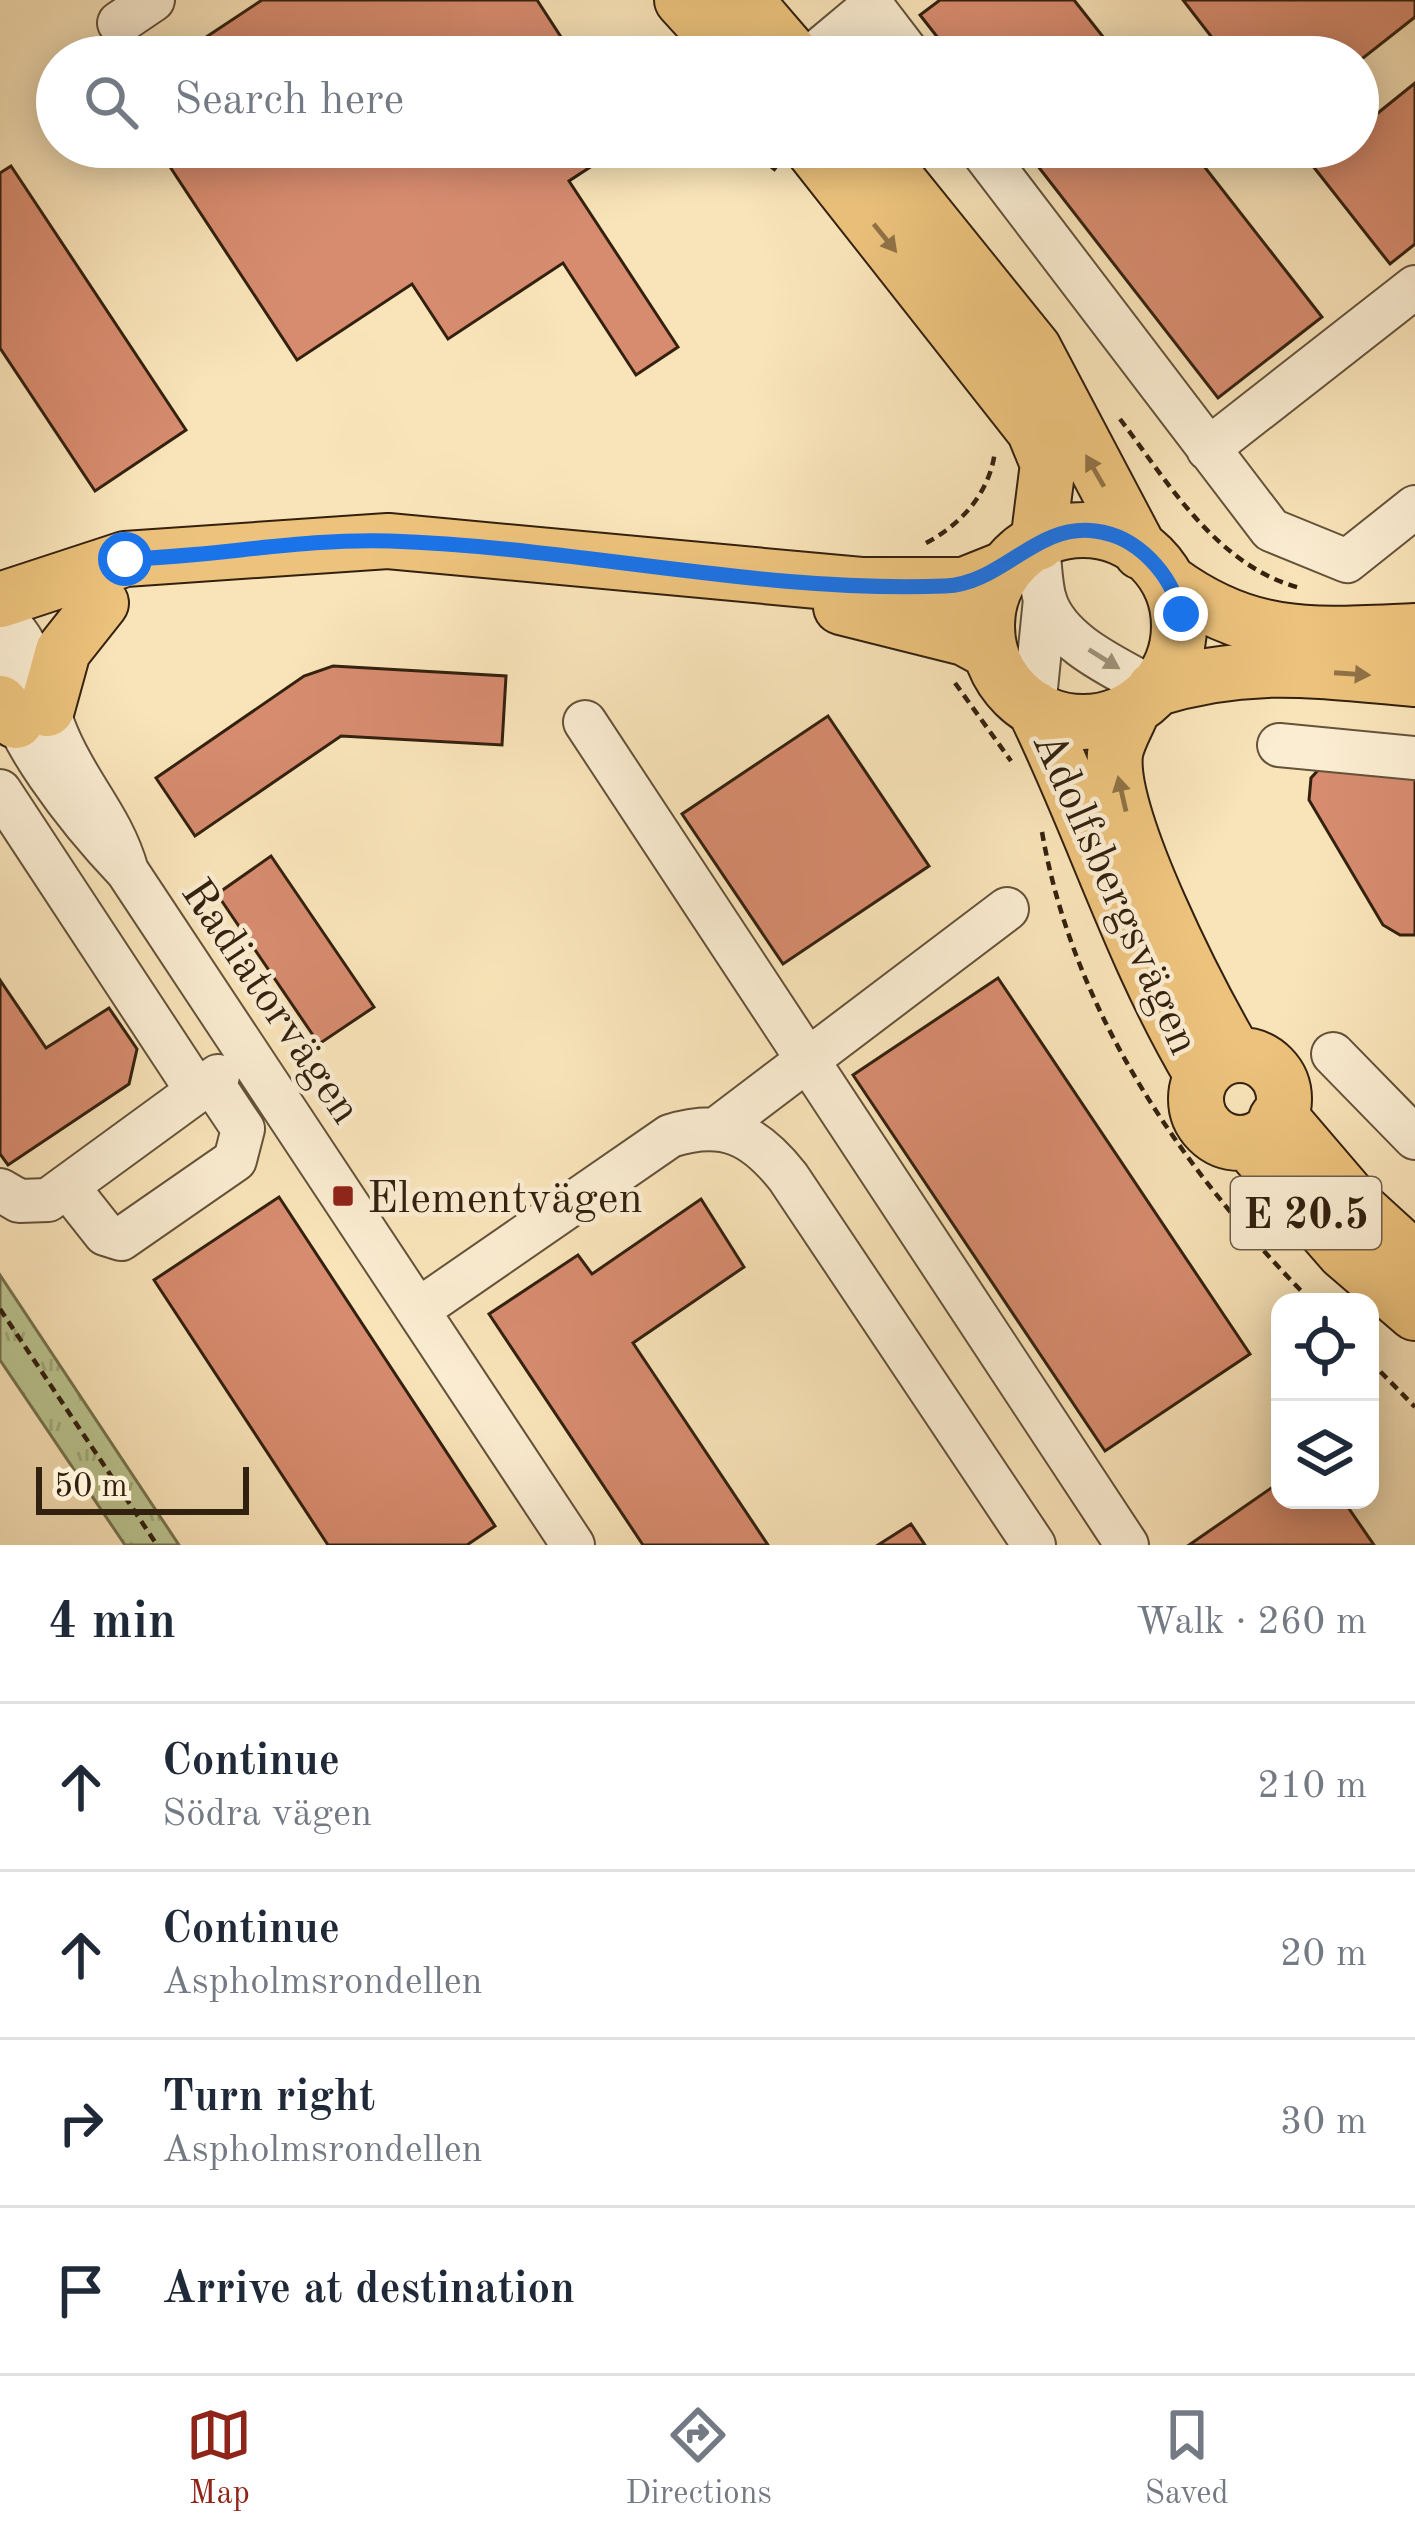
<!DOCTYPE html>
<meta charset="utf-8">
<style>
body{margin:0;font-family:"Old Standard TT",serif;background:#f6f6f7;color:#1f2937}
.controls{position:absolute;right:36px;bottom:36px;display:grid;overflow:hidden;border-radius:24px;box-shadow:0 6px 30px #0003}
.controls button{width:108px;height:108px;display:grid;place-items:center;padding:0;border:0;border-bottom:3px solid #e0e1e3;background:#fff;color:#1f2937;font:60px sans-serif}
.scale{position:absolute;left:36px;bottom:30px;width:213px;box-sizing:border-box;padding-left:12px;border:6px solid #33210f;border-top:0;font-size:33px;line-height:42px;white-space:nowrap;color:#33210f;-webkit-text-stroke:9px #fbedd2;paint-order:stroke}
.stop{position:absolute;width:36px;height:36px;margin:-27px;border:9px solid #1a73e8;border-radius:50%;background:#fff}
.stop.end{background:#1a73e8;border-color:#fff;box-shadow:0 3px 12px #0008}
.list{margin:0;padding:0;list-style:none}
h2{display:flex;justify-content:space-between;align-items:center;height:156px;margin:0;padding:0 48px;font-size:51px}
h2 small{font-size:39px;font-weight:400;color:#747a83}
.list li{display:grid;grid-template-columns:78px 1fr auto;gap:36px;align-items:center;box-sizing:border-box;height:168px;padding:0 48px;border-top:3px solid #e0e1e3}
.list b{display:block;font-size:45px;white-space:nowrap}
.list p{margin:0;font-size:39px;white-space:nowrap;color:#747a83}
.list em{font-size:39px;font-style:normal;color:#747a83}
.icon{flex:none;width:66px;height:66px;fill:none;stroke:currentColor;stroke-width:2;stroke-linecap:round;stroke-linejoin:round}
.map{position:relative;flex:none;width:1415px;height:1545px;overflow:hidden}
.search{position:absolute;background:#fff;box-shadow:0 6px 30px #0003;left:36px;right:36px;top:36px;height:132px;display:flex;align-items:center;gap:30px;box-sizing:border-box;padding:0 42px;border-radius:66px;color:#747a83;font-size:45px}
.sheet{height:828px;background:#fff}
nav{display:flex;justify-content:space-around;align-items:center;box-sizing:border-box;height:168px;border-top:3px solid #e0e1e3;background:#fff;font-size:33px;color:#747a83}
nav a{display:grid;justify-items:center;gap:6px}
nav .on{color:#8f2418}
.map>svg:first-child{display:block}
</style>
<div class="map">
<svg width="1415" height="1545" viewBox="0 0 1415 1545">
<defs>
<pattern id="park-tufts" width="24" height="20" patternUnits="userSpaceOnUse" patternTransform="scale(3)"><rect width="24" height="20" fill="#bbc591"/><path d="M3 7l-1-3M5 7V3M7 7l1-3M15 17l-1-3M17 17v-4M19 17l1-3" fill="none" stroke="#a1a97c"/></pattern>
</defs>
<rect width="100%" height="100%" fill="#f9e4b9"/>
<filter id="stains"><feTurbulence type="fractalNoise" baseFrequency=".00167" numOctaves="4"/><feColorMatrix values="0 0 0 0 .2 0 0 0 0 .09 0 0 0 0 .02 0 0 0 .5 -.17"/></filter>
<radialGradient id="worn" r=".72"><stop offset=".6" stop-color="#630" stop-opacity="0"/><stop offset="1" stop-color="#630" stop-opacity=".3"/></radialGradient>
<!-- park -->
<path fill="url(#park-tufts)" stroke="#777350" stroke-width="3" d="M0,1275L179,1545H125L0,1360Z"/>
<!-- building -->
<path fill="#d78c6f" stroke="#33210f" stroke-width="3" d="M262,0H537L574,57H176Z
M940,0H1074L1119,57H953L920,15Z
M1183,0H1415V17L1358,62V57H1227Z
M1415,83V244L1390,264L1312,165L1335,147H1358V129Z
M157,147H621L569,181L678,347L636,375L563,263L448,339L412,284L297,360Z
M1023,147H1189L1322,317L1218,398Z
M11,166L186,430L95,491L0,348V173Z
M333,666L506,676L502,745L341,736L195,836L156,778L304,676Z
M828,716L929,866L783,964L682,814Z
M1321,767L1415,771V935H1400L1383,925L1309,800L1311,778Z
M271,856L374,1007L319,1044L217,894Z
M998,978L1250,1354L1105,1451L853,1075Z
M0,980L46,1048L109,1008L137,1049L129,1084L8,1165L0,1154Z
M279,1197L495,1526L467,1545H328L154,1280Z
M701,1199L744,1267L633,1343L768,1545H643L489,1314L578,1255L592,1274Z
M1280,1482V1500H1343L1374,1545H1189Z
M911,1524L925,1545H878Z"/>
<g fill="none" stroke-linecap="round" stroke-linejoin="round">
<defs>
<path id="minor" d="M119,23L153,0
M811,57L872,6L911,57
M979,147L1271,530L1347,561L1415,507
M1208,449L1415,287
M1038,543C1040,561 1040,583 1045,600C1059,644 1117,668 1154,689
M1034,708L1045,599
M585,722L1127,1545
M1279,745L1415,758
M0,791L197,1091
M127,871C112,818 79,787 58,737C43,703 39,662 16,632C9,643 2,652 2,666C2,728 85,827 127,871L573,1545
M1333,1054L1415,1138
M719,1127L1007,909
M67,1186L105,1234L121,1239L235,1160L243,1129L211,1081
M0,1190L19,1201L48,1200L218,1076
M418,1310L670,1136C724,1119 754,1134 788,1177L1034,1545"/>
<path id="major" d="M682,0L734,57
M745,0L794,57
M811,147L1034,430L1048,464L1038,543
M871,147L1034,349L1141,552
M987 626a96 96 0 1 1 192 0a96 96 0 1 1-192 0Z
M1169,582C1252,643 1317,635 1415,631
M0,600L125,559L388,541L861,585H964L1004,569
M841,607L965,638L987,650
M1154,689C1250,659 1317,671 1415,679
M0,703L16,721
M1034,708C1094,830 1132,958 1202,1075
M47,709L63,651L101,603
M1132,711C1127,724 1117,740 1115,754C1108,819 1200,995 1235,1055
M1196 1099a44 44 0 1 1 88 0a44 44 0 1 1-88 0Z
M1249,1143L1344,1252L1415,1313"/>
<path id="highway" d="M1279,1120L1356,1210L1415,1264"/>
</defs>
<!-- minor casing -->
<use href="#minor" stroke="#64523a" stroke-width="46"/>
<!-- major casing -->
<use href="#major" stroke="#33210f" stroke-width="58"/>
<!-- highway casing -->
<use href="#highway" stroke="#33210f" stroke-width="64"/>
<!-- path -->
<path stroke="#33210f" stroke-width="4.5" stroke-dasharray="9 6" stroke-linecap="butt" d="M661,41L671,57
M747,147L776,170
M1120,419C1169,484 1217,566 1300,588
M926,543C962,524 990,492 995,451
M955,683L1011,761
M1042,832C1074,1015 1184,1172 1312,1302
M0,1309L157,1545
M1370,1361L1415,1407"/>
<!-- minor -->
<use href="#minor" stroke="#fbedd2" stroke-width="42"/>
<!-- major -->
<use href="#major" stroke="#ecc27c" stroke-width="54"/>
<!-- highway -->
<use href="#highway" stroke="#ecc27c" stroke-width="60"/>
</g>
<!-- one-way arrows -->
<defs><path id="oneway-solid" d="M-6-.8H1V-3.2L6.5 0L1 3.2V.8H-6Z" transform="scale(3)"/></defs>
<g fill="#907246">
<use href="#oneway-solid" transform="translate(885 238) rotate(51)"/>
<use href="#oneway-solid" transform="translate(1095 471) rotate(-120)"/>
<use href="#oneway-solid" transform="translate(1352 674) rotate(4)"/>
<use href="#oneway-solid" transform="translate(1122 794) rotate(-103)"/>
</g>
<use fill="#a1917a" href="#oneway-solid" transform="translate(1104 659) rotate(32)"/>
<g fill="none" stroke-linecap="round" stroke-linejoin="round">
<!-- route -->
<path stroke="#1a73e8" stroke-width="15" d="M125,559C213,557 302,538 390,541C575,547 759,593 945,586C1002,584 1036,523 1095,531C1138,536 1171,574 1181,614"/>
</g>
<!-- markers -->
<rect fill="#8f2418" stroke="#fbedd2" stroke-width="4.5" x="331" y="1184" width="24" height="24" rx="6"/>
<g text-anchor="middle" stroke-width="9" stroke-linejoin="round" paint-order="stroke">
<!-- shield labels -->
<rect fill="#fbedd2" stroke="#6f5e4a" stroke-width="3" x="1231" y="1177" width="150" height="72" rx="9"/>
<g font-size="42" font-weight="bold" fill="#33210f">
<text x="1306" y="1228">E 20.5</text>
</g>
<!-- street labels -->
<g font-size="45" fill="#33210f" stroke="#fbedd2">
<text transform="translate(1118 892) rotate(66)" y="16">Adolfsbergsvägen</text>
<text transform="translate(273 1000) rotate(56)" y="16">Radiatorvägen</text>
</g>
<!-- poi labels -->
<g font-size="45" fill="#33210f" stroke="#fbedd2" text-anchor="start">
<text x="367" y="1212">Elementvägen</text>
</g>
</g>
<rect width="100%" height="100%" filter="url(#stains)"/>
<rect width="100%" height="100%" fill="url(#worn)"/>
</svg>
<div class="controls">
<button><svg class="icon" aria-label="locate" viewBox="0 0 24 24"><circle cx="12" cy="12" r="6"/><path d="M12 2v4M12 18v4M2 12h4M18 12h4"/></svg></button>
<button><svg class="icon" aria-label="layers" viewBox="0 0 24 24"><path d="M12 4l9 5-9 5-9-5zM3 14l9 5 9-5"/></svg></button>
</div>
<div class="scale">50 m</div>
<div class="stop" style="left:125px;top:559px"></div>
<div class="stop end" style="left:1181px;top:614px"></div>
<div class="search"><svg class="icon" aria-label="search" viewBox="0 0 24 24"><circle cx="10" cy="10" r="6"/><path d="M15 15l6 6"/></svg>Search here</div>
</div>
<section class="sheet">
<h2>4 min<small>Walk · 260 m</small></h2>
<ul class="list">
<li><svg class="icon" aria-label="ahead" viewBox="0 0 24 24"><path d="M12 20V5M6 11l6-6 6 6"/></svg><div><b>Continue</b><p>Södra vägen</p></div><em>210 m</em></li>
<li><svg class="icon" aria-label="ahead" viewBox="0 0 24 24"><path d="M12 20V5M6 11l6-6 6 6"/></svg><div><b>Continue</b><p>Aspholmsrondellen</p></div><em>20 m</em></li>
<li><svg class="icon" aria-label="right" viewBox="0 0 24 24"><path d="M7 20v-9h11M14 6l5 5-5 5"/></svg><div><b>Turn right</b><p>Aspholmsrondellen</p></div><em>30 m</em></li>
<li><svg class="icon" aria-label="arrive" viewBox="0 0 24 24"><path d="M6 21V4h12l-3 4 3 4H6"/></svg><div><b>Arrive at destination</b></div></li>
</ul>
</section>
<nav>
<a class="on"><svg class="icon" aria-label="map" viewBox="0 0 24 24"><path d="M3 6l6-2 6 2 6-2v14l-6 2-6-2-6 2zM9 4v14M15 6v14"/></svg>Map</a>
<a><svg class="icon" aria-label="directions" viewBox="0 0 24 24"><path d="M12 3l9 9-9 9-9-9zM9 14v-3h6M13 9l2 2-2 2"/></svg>Directions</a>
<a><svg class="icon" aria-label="saved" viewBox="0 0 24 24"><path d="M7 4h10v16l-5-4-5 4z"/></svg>Saved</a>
</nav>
